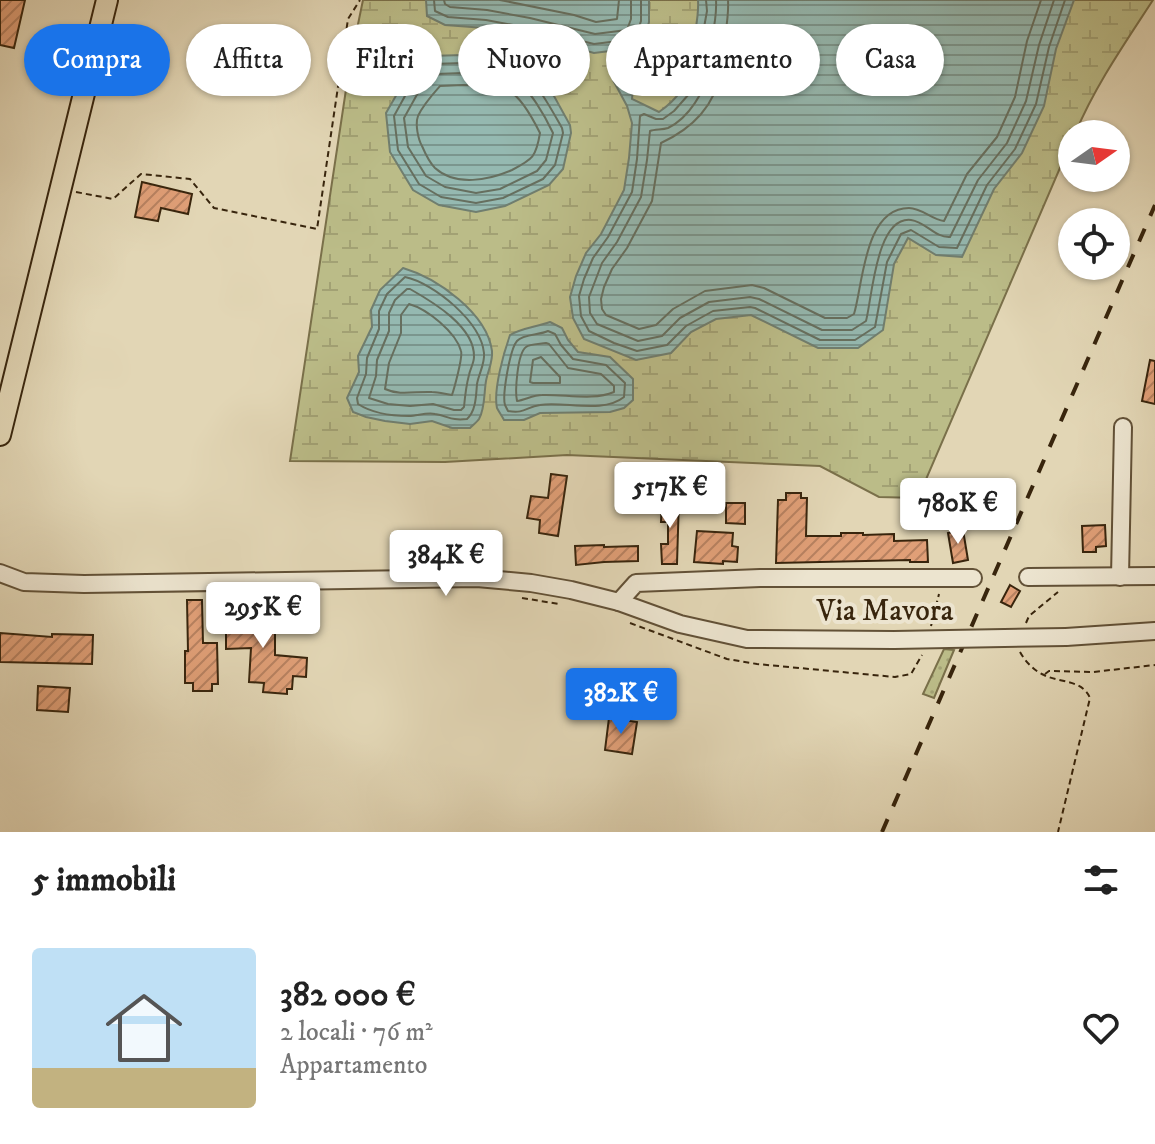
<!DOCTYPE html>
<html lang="it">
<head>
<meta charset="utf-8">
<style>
  body { margin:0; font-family:"IM FELL DW Pica",serif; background:#f2f2f2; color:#222; height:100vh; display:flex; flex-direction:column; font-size:30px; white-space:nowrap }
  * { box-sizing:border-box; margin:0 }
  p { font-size:26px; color:#767676 }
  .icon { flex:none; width:44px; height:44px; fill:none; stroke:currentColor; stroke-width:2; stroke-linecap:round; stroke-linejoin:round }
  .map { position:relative; height:832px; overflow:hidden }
  .side { display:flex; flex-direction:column; background:#fff; flex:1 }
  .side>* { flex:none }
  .hud { position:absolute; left:24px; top:24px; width:1108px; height:72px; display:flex; gap:16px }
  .needle { width:52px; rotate:76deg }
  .buttons { position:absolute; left:1058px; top:120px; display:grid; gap:16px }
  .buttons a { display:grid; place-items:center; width:72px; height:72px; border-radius:50%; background:#fff; box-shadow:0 2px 6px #0004; font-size:40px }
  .price { position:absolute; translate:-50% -68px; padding:0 18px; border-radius:8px; background:#fff; color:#222; font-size:26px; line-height:52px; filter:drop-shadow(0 2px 4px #0008) }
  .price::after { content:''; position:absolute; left:50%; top:48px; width:24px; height:18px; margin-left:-12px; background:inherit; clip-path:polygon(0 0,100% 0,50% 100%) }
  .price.on { background:#1a73e8; color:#fff }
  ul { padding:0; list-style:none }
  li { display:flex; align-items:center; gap:24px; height:200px; padding:0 32px }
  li+li { border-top:2px solid #e0e0e0 }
  li span { display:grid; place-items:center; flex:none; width:224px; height:160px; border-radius:8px; color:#555 }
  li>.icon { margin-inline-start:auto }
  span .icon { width:96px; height:96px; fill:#fffc; stroke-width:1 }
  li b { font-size:34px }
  h2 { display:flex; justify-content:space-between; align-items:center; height:96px; padding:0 32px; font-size:34px }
  .tag { padding:0 28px; border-radius:36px; background:#fff; box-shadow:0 2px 6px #0004; font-size:28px; line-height:72px }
  .tag.on { background:#1a73e8; color:#fff }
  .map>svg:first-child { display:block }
  .grass { fill:url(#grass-dots); stroke:#7a704a; stroke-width:2 }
  .wetland { fill:url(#wetland-marsh); stroke:#7a704a; stroke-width:2 }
  .water { fill:url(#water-rules); stroke:#707e6f; stroke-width:2 }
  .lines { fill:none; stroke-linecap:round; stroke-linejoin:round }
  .shore { stroke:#666f5f; stroke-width:2 }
  .building { fill:url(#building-hatch); stroke:#38250d; stroke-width:2 }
  .minor-casing { stroke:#625137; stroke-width:20 }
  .major-casing { stroke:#38250d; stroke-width:24 }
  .path { stroke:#38250d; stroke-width:2; stroke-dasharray:6 4; stroke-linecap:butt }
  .minor { stroke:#ece4cf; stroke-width:16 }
  .major { stroke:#e2d6b5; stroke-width:20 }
  .rail { stroke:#38250d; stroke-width:4; stroke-dasharray:14 14; stroke-linecap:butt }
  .minor-bridge-casing { stroke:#625137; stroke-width:20; stroke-linecap:butt }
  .minor-bridge { stroke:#ece4cf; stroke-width:16 }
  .labels { text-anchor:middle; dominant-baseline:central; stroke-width:8; stroke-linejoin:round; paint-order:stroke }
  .street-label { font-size:30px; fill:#38250d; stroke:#ece4cf }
</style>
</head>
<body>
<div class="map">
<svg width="1155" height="832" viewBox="0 0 1155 832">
  <defs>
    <pattern id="grass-dots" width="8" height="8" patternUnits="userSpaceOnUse" patternTransform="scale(2)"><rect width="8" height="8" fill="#bbbc88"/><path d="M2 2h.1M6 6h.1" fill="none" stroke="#a2a174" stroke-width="1.8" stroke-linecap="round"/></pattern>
    <pattern id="wetland-marsh" width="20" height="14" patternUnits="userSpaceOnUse" patternTransform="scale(2)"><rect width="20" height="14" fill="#bbbc88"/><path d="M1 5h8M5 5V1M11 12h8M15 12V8" fill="none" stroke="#a2a174"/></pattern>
    <pattern id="water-rules" width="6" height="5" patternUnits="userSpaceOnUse" patternTransform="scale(2)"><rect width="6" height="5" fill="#95b9b1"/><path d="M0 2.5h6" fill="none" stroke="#7b968e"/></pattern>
    <pattern id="building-hatch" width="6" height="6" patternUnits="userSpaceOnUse" patternTransform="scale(2)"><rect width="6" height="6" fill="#e09f77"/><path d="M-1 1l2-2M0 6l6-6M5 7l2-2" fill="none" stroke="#b78160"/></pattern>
  </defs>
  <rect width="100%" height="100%" fill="#e2d6b5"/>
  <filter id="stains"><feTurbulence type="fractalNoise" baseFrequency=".0025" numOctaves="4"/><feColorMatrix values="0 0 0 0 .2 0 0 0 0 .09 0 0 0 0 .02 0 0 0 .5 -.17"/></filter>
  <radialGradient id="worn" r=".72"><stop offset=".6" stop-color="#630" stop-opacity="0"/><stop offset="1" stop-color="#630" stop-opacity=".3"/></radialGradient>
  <!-- grass -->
  <polygon class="grass" points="944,649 954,650 934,698 923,694"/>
  <!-- wetland -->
  <path class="wetland" d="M363,0H1153C1125,43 1095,86 1075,134H1072V140L918,498L879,497L820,466L567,455L445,462L290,461L350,63Z"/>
  <!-- water -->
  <g class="water">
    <polygon points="426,0 649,0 649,22 642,47 594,53 527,35 485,28 445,25 427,16"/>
    <path d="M698,0H1074L1056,49L1044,106L1022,153L994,189L962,257L936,255L908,238L894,264L883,330L858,348H818L751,315L716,319L691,332L671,353L636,360L584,339L573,318L570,297L576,276L586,253L601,234L624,190L629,158L632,123L627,106L613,80L612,66H624L635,69L632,99L659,112C675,101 688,85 692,65C694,57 692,48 694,39C696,26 699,14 698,0Z"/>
    <polygon points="464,55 498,58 528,65 554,96 570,125 571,133 563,169 549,185 505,206 476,212 439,205 413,190 390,152 386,113 405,80 428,56"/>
    <path d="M403,268C437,278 487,313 492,351C493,362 488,370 486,381C484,392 485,409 479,419C477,422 473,425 470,428H452L432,421L410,424L385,421L366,417L353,412L347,398L359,372L358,356L372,327L371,310L380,290Z"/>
    <path d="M550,322L562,328L568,340L578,352L610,357L633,379V400L624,408L610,412L540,413L524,420H504C502,416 499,412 497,408C493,390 504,352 510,335C522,328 536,327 550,322Z"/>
  </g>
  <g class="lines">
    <!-- shore -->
    <g class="shore">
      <polyline points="434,0 435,11 448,17 486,20 529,28 594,44 635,39 641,21 641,0"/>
      <polyline points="444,0 445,4 450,7 487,10 530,18 595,34 627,30 631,19 631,0"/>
      <polyline points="500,0 574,15 596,22 617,19 619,0"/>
      <polyline points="706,0 707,11 701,44 700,65 695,82 689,94 674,111 663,119 656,119 644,114 640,116 637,159 632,192 608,237 593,258 584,279 579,296 581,316 589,331 614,343 637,351 667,345 686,326 713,311 750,307 755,308 820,340 855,340 875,327 887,262 901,234 911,230 939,247 957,248 987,185 1015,149 1036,104 1049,47 1065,0"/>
      <path d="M716,0C717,15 714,28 711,43C710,52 711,60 710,68C705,91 689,118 668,128C662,130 655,129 650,131L647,160L641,197L617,242L602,263L589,297L590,313L597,324L638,341L662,336L680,318L709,302L750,297L759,299L822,330H852L866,321C872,299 876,216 911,220C926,222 935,238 950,237L978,180L1007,143L1026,101L1039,45L1054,0"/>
      <path d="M728,0C729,15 726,29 724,44C722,52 723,61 722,69C715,106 693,128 661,143L652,201L627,248L612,269L604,287L601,299L602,309L606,315L639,329L656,325L673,309L705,291L752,285L764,288L825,318H847L854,314C863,285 864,208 909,208C922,208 932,220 944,221L967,174L997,137L1015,97L1027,41L1041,0"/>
      <path d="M464,63C482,65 504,64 521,72C535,78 554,114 562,128L563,133L555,165L543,179L503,198L476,203L441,197L419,184L398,150L394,116L411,85L431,64Z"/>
      <path d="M463,73C480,74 500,74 515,81C529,87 546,118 553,133L546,160L537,171L500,189L476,193L445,187L426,176L408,147L404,118L419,91L435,74Z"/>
      <path d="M463,85C477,86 496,85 509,91C521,97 534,121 540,133C536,157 533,159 512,170C489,180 456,187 435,168C430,163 425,153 422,146C418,139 415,124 418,116C423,105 432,95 440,86Z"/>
      <path d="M405,277C434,283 481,322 484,353C485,364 479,373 477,384C476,396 476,411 467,419C451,421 448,416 435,414C427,412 417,416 409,416C393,416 372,413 358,404L357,398L366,374L367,358L379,329V311L387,294Z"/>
      <path d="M407,289H410C433,302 475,327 474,357C474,363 470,369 469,375C466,386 465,396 464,407L461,410H454L433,404L410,406L388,404L369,398L376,376L377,360L389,331V313L395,300Z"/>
      <path d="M409,304C427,309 456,332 461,351C463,357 454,389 452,395C445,394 439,392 432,392C416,391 400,396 385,389L389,363L401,333V315Z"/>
      <path d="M548,331L555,334L561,345L573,359L606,365L625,383L624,397C603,414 564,401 540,405C526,407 525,414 508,411C507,409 506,407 505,405C502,395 510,349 517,341C523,334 540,335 548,331Z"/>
      <path d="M546,343L549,344L568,368L601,374L614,386V392C593,401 565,394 542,395C533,395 525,400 517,401C515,392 517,354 526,347C529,344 541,344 546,343Z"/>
      <polygon points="541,357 560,377 560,383 533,383 530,382 533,360"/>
    </g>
  </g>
  <!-- building -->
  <g class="building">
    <polygon points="0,0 25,0 14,48 0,45"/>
    <polygon points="142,182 192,194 188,214 161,208 158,221 135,217"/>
    <polygon points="1150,360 1155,361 1155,404 1142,401"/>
    <polygon points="551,474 567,476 558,536 539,533 540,520 527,518 531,496 548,498"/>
    <polygon points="786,493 801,493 801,498 807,498 806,536 841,536 841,533 863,533 863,535 894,534 894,541 927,540 928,562 910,562 910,560 776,563 778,500 786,500"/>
    <polygon points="662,497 679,498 677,564 662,564 661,544 668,544 668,522 661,522"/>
    <polygon points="726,503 745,503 745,524 726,523"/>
    <polygon points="1105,525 1106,546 1096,547 1096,552 1083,552 1082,526"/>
    <polygon points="963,530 968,560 953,563 948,533"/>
    <polygon points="697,531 733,533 732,546 738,547 737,562 723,561 723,564 694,562"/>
    <polygon points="604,545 604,547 638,546 638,561 604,562 576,565 575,546"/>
    <polygon points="1010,585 1020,591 1011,607 1001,602"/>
    <polygon points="187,600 202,600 203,643 217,643 218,684 212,684 212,691 193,691 193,683 185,683 185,651 188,651"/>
    <polygon points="226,611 275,612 275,655 307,658 306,677 293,676 292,689 287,689 287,694 263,692 264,683 249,682 251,648 226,649"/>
    <polygon points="0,633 52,637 52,634 93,635 92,664 0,662"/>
    <polygon points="38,686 70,688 68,712 37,710"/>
    <polygon points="609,718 637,722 632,754 605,750"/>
  </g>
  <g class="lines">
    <!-- minor casing -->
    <g class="minor-casing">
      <g id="minor">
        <polyline points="0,573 24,582 84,584 477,578 531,583 571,590 619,602 680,624 747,639 894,640"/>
        <polyline points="1028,577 1155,576"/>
        <polyline points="1120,577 1123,427"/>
        <polyline points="619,602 636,583 760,578 973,578"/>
        <polyline points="1066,637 1155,631"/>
      </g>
    </g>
    <!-- major casing -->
    <g class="major-casing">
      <polyline id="major" points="0,435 107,0"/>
    </g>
    <!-- path -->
    <g class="path">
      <polyline points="76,192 113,199 141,174 190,179 214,208 317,229 348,19 360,0"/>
      <polyline points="522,598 559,604"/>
      <polyline points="630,623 727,659 757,664 895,677 911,674 922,655"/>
      <polyline points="1026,623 1029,616 1058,592"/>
      <polyline points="931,626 939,594"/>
      <path d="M1020,652C1025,661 1034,671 1044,675C1059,683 1082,679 1090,698L1058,832"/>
      <polyline points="1045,674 1049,671 1093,672 1155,665"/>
    </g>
    <!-- minor -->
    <use href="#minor" class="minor"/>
    <!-- major -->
    <use href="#major" class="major"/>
    <!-- rail -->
    <polyline class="rail" points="882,832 1155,205"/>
    <!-- minor-bridge casing -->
    <g class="minor-bridge-casing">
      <polyline id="minor-bridge" points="894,640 1066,637"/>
    </g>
    <!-- minor-bridge -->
    <use href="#minor-bridge" class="minor-bridge"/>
  </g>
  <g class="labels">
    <!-- street labels -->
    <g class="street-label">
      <text x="885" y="611">Via Mavora</text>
    </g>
  </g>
  <rect width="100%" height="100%" filter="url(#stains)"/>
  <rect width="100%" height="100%" fill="url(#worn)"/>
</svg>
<div class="buttons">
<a><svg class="needle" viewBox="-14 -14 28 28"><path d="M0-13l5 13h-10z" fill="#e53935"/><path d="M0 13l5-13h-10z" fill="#767676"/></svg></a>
<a><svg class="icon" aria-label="locate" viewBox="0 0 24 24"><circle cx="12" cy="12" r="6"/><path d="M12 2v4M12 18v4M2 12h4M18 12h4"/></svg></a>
</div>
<b class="price" style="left:670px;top:530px">517K €</b>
<b class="price" style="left:958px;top:546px">780K €</b>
<b class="price" style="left:446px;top:598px">384K €</b>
<b class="price" style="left:263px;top:650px">295K €</b>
<b class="price on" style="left:621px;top:736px">382K €</b>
<div class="hud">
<a class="tag on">Compra</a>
<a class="tag">Affitta</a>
<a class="tag">Filtri</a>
<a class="tag">Nuovo</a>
<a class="tag">Appartamento</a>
<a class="tag">Casa</a>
</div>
</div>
<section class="side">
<h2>5 immobili<svg class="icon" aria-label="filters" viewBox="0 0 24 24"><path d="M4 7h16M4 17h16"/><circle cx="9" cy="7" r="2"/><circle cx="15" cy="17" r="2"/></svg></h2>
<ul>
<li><span style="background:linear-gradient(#bfe0f5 75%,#c2b280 0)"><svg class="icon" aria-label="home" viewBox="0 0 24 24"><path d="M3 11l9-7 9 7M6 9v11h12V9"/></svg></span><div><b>382 000 €</b><p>2 locali · 76 m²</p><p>Appartamento</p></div><svg class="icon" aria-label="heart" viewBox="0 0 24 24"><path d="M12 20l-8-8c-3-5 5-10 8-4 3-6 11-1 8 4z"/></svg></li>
</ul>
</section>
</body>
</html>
